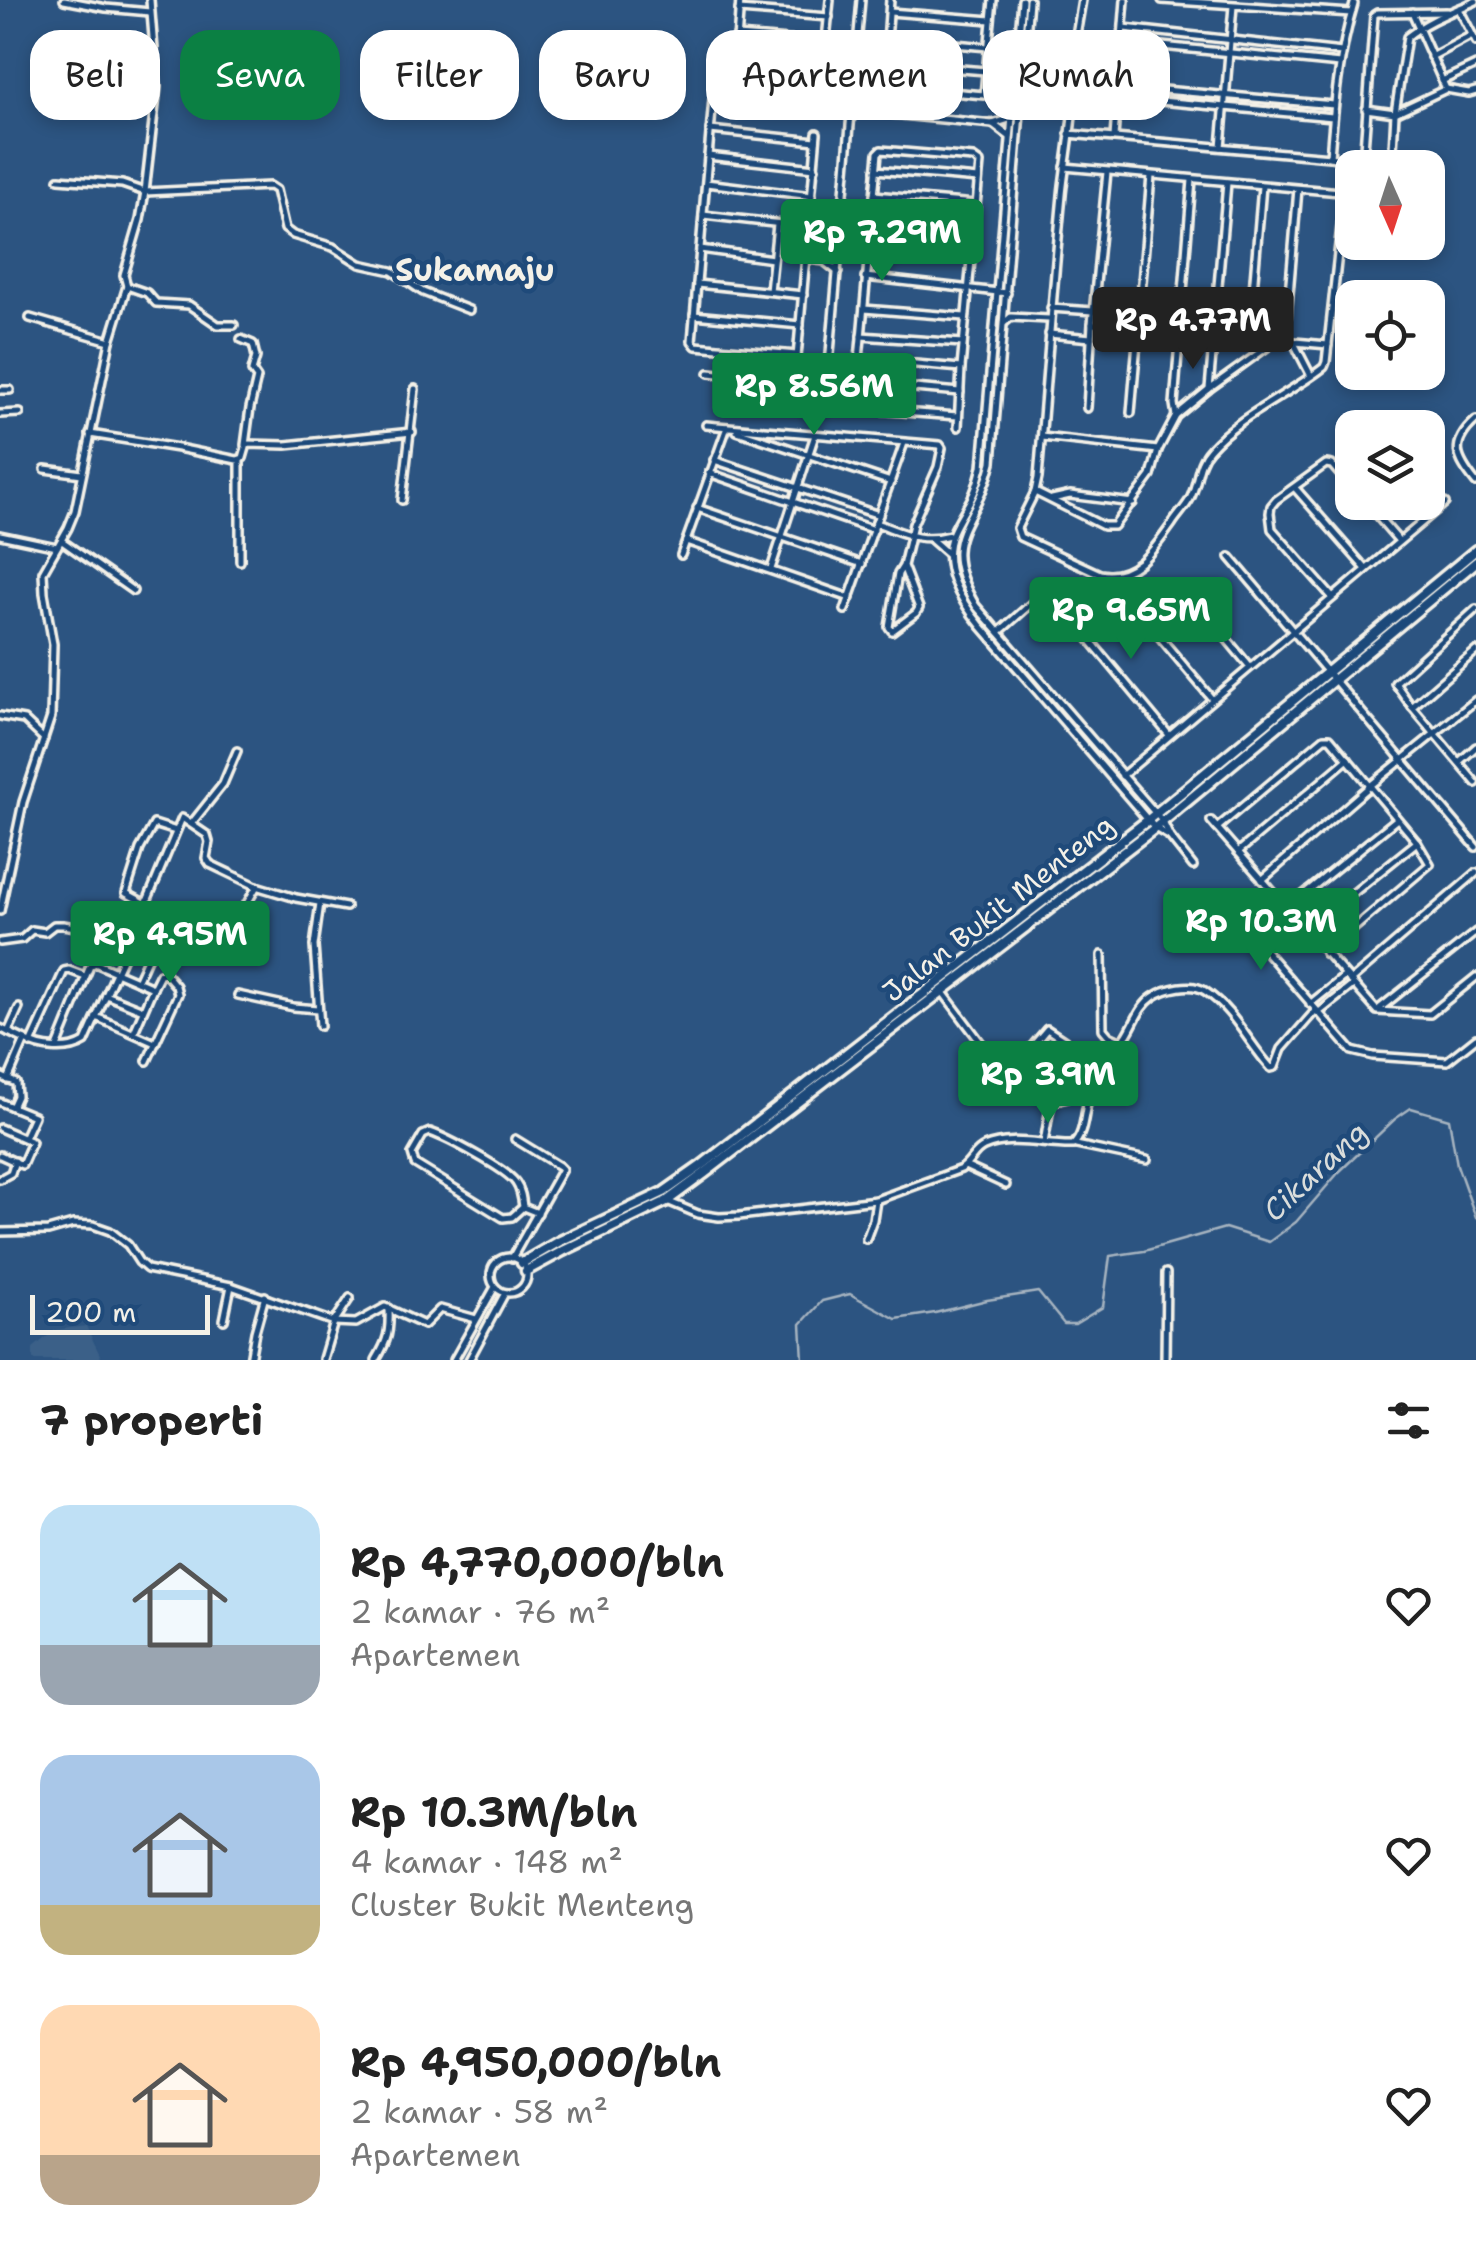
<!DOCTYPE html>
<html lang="id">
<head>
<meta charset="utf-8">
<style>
  body { margin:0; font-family:"Shantell Sans",sans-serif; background:#f2f2f2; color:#222; height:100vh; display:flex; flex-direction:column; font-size:38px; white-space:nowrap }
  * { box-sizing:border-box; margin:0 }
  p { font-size:32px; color:#767676 }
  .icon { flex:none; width:55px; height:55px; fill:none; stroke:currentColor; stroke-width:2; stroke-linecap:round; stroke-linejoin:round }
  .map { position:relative; height:1360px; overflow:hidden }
  .panel { display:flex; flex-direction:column; background:#fff; flex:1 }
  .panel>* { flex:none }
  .banner { position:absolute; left:30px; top:30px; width:1418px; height:90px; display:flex; gap:20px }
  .needle { width:65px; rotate:177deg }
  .fabs { position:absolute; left:1335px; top:150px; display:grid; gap:20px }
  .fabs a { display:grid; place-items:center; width:110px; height:110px; border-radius:20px; background:#fff; box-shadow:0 5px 15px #0003; font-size:50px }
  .scale { position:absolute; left:30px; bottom:25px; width:180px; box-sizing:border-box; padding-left:10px; border:5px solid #f4f1e8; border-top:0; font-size:28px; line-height:35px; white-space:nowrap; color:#f4f1e8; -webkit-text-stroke:8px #1f4a7a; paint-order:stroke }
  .price { position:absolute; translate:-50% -85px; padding:0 22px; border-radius:10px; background:#0b8043; color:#fff; font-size:32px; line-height:65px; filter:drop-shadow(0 2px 5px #0008) }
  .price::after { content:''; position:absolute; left:50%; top:60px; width:30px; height:22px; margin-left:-15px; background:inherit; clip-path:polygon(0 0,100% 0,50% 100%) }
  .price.active { background:#222; color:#fff }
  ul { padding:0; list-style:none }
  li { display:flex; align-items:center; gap:30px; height:250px; padding:0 40px }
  li span { display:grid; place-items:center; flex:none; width:280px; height:200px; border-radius:30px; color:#555 }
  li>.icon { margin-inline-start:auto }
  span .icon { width:120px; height:120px; fill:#fffc; stroke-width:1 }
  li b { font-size:42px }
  h2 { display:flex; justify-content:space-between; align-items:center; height:120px; padding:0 40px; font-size:42px }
  .tag { padding:0 35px; border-radius:30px; background:#fff; box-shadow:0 5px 15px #0003; font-size:35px; line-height:90px }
  .tag.active { background:#0b8043; color:#fff }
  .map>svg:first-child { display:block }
  .built { fill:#3b6088 }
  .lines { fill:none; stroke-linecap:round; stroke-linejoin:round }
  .stream { stroke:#a7b4c0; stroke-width:2.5 }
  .street-casing { stroke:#f4f1e8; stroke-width:12 }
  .secondary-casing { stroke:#f4f1e8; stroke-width:15 }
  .street { stroke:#1f4a7a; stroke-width:5 }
  .secondary { stroke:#1f4a7a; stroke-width:8 }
  .labels { text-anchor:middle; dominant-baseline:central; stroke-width:9; stroke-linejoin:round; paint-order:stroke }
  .street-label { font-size:28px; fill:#f4f1e8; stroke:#1f4a7a }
  .water-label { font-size:30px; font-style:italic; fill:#dadddb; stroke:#1f4a7a }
  .quarter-label { font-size:32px; font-weight:bold; fill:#f4f1e8; stroke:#1f4a7a }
</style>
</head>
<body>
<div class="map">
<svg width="1476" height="1360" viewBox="0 0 1476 1360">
  <rect width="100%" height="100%" fill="#2c5481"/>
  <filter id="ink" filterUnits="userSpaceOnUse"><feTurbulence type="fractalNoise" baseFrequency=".01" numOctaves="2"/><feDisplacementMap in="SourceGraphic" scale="20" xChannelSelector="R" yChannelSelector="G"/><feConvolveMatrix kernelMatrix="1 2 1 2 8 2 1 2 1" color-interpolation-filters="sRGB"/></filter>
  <g filter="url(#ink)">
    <!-- built -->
    <polygon class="built" points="86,1326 101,1357 97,1360 33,1360 33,1348 55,1330"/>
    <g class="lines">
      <!-- stream -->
      <polyline class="stream" points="803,1360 801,1324 822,1301 850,1294 896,1319 935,1313 987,1300 1038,1292 1064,1324 1075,1324 1103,1307 1110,1256 1144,1251 1225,1228 1269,1242 1296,1222 1339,1172 1395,1119 1411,1108 1449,1119 1457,1165 1476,1218"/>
      <!-- street casing -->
      <g class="street-casing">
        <g id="street">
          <polyline points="64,0 106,8 150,12"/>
          <polyline points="740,0 734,82 821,90 830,0"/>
          <path d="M1022,0L982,467C979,477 977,488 972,497C966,509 958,520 953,532C939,566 960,600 981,626L1148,820L1155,828L1169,836"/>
          <path d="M1029,0L992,462C976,528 934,535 976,606L1163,822L1170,837L1193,866"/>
          <polyline points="1162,0 1351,13"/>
          <polyline points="1459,9 1476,42"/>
          <polyline points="739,10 829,17"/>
          <polyline points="890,12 991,20"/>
          <polyline points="1412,12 1446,89"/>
          <polyline points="1124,28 1342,52"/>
          <polyline points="737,36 826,43"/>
          <polyline points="887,38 988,47"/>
          <polyline points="1122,42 1340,64"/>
          <polyline points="1074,51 1121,55"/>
          <polyline points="1431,57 1472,35"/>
          <polyline points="735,59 824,66"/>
          <polyline points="885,63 986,71"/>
          <polyline points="1021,68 1034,63 1071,65"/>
          <polyline points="1074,75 1119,78"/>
          <polyline points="1442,81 1476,65"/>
          <polyline points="884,86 984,95 993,0"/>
          <polyline points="1118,86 1334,105"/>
          <polyline points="883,97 890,0"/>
          <polyline points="1117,97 1333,117"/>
          <polyline points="1366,109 1395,113 1446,89 1469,93 1476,91"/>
          <polyline points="993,124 1010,137"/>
          <polyline points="710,130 816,141"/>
          <path d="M1069,134L1330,157L1339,159L1344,164L1340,192L1344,199L1326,362L1324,367C1287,396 1241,414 1210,449C1196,464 1199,482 1190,499C1185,508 1177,516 1172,524C1154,549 1134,581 1100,574L1020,537L1017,528L1035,492L1038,478C1046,384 1053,289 1062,195C1065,161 1079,96 1071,65L1082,0"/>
          <polyline points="1114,137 1125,0"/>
          <polyline points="1221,147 1233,6"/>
          <polyline points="708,156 815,168"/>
          <path d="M1330,157C1334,105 1339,54 1354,4"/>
          <polyline points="1065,167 1340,192"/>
          <polyline points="1383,168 1366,167 1363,163 1374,15 1377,13 1447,12"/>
          <path d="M1392,168L1395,113L1407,37C1428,20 1452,12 1476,1"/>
          <polyline points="876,170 978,179"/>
          <polyline points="59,179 122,184 145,192 270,186 276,190 285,229 293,235 333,247 360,264 392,271 423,292 469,310"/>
          <polyline points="706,183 812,196"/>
          <polyline points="874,195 975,204"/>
          <polyline points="703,215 809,227"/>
          <polyline points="872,220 973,228"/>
          <polyline points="869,247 971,255"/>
          <polyline points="700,249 773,259"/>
          <polyline points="807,259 824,261 838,272"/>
          <polyline points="865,277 1007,293"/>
          <polyline points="697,284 803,295"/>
          <polyline points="127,286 147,293 156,303 189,305 218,325 234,325"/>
          <polyline points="770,291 777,225"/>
          <polyline points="1051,308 1093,311"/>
          <polyline points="864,309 965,317"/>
          <polyline points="694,315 800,325"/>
          <polyline points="30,318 110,341"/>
          <polyline points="1004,323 1011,317 1049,319"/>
          <polyline points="1092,324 1328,345"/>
          <polyline points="1049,334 1091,338"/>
          <polyline points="861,336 963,343"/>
          <polyline points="1249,338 1262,186"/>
          <polyline points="241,339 253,344 256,357 252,371 257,378 250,408 245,445"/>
          <polyline points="1285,341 1298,189"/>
          <polyline points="1294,343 1311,376"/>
          <polyline points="797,355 696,346 692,341 713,99 717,97 993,124 1015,117"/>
          <polyline points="859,359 961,368"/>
          <polyline points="709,373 795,381"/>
          <polyline points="856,383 960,392"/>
          <polyline points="1209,389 1227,183"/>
          <polyline points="0,390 10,390"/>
          <polyline points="722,398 789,405 793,402 817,133"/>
          <polyline points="1087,408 1092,324 1107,172"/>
          <polyline points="825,410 861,0"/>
          <polyline points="1131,413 1151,176"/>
          <polyline points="0,414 20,413"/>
          <polyline points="1176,416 1174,404 1192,180"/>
          <path d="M1476,420C1449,444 1456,458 1476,483"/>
          <polyline points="706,425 940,445 942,448 938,467 913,524 903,566 898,574 889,627 892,631 916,613 919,608 903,566"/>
          <polyline points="958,427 961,368 980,163 973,158 881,150 878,153 855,403 860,409 958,416"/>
          <polyline points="737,431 891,482"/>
          <polyline points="90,434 178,448 237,460 243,458 247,444 286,445 412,432"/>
          <polyline points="1042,437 1158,450"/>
          <polyline points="240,460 240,561"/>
          <polyline points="714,460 879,515"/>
          <polyline points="45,469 82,474"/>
          <polyline points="709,473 874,530"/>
          <polyline points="1295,488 1366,569"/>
          <polyline points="1035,492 1103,526 1114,526 1151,476 1158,450 1176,416 1209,389 1277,340"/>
          <polyline points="1052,499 1070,495 1133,503"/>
          <polyline points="402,500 415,389"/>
          <polyline points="1365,502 1399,541"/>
          <polyline points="697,508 862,564"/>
          <path d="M876,523C904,533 920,543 950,535"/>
          <polyline points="0,535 57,547"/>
          <polyline points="932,540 948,554"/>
          <polyline points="62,541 133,591"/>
          <polyline points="686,541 850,598"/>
          <polyline points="681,555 727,427"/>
          <polyline points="1230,557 1476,847"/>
          <polyline points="771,569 815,435"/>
          <polyline points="1192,597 1250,667"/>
          <polyline points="1332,597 1272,529 1270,513 1271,506 1276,500 1326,464 1332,465 1352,488"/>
          <polyline points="1476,609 1395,683 1412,707 1476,783"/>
          <polyline points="845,610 904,443"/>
          <polyline points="1065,610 1169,735"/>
          <polyline points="1153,629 1212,699"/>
          <polyline points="999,632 1032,603"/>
          <polyline points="1412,707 1476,651"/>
          <polyline points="0,716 24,720 44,739"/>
          <polyline points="1459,762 1476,747"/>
          <polyline points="1122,776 1445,503"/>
          <polyline points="1211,821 1377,1011 1430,1014 1476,977"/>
          <polyline points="192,823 223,784 237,751"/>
          <polyline points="1217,828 1324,738 1330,738 1417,842 1430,864 1325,953"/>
          <polyline points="1238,852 1348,759"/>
          <polyline points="1262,880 1370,786 1476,700"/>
          <polyline points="146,904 126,893 140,849 154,824 176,831"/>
          <polyline points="1287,908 1397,819"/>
          <polyline points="0,911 23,802 51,717 53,644 44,593 43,572 68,528 75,511 110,341 127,286 124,275 140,220 145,192 157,87 150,0"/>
          <polyline points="1238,919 1352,1051 1373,1056 1447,1061 1476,1038"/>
          <polyline points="1306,931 1417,842"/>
          <polyline points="0,942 22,939 32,930 45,932 54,925 63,925 140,937 199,955 211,923 237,921 257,886"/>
          <polyline points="1102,955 1103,1029 1109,1036 1122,1042"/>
          <polyline points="137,981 152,948"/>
          <polyline points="1350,981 1476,873"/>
          <polyline points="942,991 994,1060"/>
          <polyline points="106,995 143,1010"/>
          <polyline points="238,995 293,1007 318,1009"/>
          <polyline points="1310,1004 1345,976"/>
          <polyline points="1379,1009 1476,932"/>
          <polyline points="1318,1013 1353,985"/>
          <polyline points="96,1017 155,1043"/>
          <polyline points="320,1026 314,946 320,903"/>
          <polyline points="0,1028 25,1040"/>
          <polyline points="8,1032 19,1008"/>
          <polyline points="31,1044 64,971 69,970 85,976"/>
          <polyline points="57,1047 90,966 95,963 153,988 134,1032"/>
          <polyline points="147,1061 178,994 176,986 165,973 160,974 153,988"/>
          <polyline points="0,1076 16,1083 17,1096 12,1107"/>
          <path d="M8,1080L25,1040C41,1050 69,1052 85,1042L132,937L182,818L207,835L209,842L206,858L210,864L256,886L296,898L346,907"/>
          <polyline points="0,1102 34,1116 24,1138"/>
          <polyline points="1051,1102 1023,1074 1018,1063 1047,1029 1065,1041"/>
          <polyline points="0,1128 32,1142 22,1165 0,1155"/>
          <polyline points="1044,1143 1051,1102 1068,1098 1072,1091"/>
          <polyline points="1076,1145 1147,1160"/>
          <polyline points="967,1167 1006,1185"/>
          <polyline points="0,1179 11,1173 15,1161"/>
          <path d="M667,1201L698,1214L719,1217L739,1216L876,1200L961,1169C970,1164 974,1151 984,1147C1011,1135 1045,1146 1073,1145C1086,1133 1083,1111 1090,1094C1099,1072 1114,1055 1127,1035C1135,1022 1140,1006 1153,997C1166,988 1192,982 1205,991C1233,1009 1249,1044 1271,1068L1275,1067L1282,1049L1316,1010"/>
          <path d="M523,1207C522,1198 521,1190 516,1183C507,1169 447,1138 430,1132L423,1135L412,1154L415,1164L503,1218L512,1217L523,1207L538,1213"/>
          <polyline points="0,1232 48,1231 73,1224 93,1225 110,1231 128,1245 139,1262 147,1269 231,1286 334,1322 356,1323 385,1307 424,1325 440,1309 476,1319"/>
          <polyline points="866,1239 873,1220 876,1200"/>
          <circle cx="509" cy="1275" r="18"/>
          <polyline points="512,1258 562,1169 559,1166 515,1139"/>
          <polyline points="224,1320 231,1286"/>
          <polyline points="323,1359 334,1322 350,1298"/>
          <polyline points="250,1360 255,1332 265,1296"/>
          <path d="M376,1360C388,1340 390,1332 389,1308"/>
          <polyline points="454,1360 495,1287"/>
          <polyline points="469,1360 505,1293"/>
          <polyline points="1165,1360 1166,1273"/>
        </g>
      </g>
      <!-- secondary casing -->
      <g class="secondary-casing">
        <g id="secondary">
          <polyline points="522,1263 560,1241 664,1192 701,1166 1148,820 1476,550"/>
          <polyline points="526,1271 563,1251 667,1201 705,1173 1155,828 1476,562"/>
        </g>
      </g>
      <!-- street -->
      <use href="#street" class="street"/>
      <!-- secondary -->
      <use href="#secondary" class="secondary"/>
    </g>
  </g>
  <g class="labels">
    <!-- street labels -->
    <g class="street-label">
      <text transform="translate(998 908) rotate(-38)">Jalan Bukit Menteng</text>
    </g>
    <!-- water labels -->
    <g class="water-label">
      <text transform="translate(1315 1171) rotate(-43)">Cikarang</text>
    </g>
    <!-- quarter labels -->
    <g class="quarter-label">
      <text x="475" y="269">Sukamaju</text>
    </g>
  </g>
</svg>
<div class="fabs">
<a><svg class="needle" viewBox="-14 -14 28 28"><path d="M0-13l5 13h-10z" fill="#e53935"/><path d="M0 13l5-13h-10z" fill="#767676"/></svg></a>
<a><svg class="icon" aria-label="locate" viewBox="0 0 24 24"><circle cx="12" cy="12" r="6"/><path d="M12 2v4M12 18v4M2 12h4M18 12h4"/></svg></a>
<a><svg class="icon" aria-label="layers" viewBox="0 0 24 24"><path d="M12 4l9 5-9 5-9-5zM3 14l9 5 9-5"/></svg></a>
</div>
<div class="scale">200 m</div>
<b class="price" style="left:882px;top:284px">Rp 7.29M</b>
<b class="price active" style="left:1193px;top:372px">Rp 4.77M</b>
<b class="price" style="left:814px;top:438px">Rp 8.56M</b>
<b class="price" style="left:1131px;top:662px">Rp 9.65M</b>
<b class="price" style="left:1261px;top:973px">Rp 10.3M</b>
<b class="price" style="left:170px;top:986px">Rp 4.95M</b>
<b class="price" style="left:1048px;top:1126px">Rp 3.9M</b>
<div class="banner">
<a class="tag">Beli</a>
<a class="tag active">Sewa</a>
<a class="tag">Filter</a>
<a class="tag">Baru</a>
<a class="tag">Apartemen</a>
<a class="tag">Rumah</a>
</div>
</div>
<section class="panel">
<h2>7 properti<svg class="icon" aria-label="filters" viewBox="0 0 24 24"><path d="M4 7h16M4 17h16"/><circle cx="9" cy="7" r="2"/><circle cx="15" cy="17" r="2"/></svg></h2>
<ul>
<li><span style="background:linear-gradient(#bfe0f5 70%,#9aa5b1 0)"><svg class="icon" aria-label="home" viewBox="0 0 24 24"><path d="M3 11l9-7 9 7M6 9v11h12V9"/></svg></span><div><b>Rp 4,770,000/bln</b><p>2 kamar · 76 m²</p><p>Apartemen</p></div><svg class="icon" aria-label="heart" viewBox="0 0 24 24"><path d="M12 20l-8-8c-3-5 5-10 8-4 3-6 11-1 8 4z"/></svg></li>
<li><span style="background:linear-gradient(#a9c7e8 75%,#c2b280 0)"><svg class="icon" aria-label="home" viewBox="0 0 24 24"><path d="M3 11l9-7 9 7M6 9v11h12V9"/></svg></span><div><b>Rp 10.3M/bln</b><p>4 kamar · 148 m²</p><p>Cluster Bukit Menteng</p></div><svg class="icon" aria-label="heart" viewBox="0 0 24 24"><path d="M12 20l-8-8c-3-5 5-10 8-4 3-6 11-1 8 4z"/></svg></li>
<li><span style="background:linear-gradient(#ffd9b3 75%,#b9a48a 0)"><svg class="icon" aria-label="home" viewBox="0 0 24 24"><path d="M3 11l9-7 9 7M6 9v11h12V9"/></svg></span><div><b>Rp 4,950,000/bln</b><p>2 kamar · 58 m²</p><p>Apartemen</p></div><svg class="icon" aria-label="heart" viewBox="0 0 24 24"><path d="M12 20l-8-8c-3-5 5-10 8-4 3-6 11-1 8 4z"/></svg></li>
</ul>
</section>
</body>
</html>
